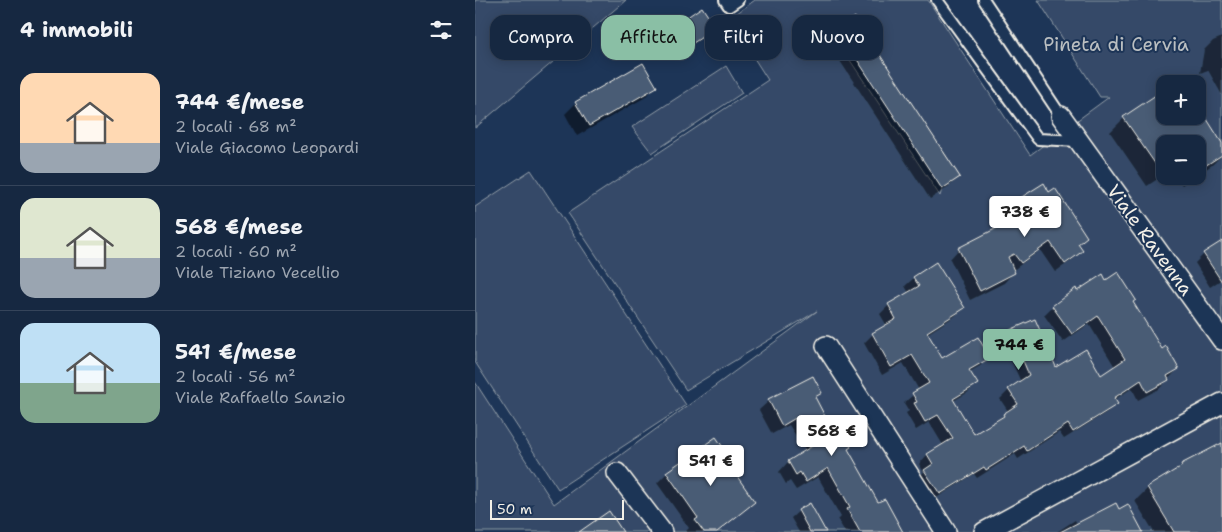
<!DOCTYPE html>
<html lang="it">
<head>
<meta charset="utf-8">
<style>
  body { margin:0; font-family:"Shantell Sans",sans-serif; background:#1f3048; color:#f1f3f6; height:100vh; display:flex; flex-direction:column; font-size:19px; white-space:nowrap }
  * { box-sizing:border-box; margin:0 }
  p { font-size:16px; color:#9ea6b1 }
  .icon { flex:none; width:28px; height:28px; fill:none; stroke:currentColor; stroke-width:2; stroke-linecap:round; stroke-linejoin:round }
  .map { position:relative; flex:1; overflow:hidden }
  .details { display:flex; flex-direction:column; background:#162841; width:475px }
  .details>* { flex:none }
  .top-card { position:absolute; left:15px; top:15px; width:475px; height:45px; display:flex; gap:10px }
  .buttons { position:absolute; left:681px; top:75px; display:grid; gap:10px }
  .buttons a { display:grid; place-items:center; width:50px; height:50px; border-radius:10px; background:#162841; box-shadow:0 2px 12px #0003,0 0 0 1px #35445a; font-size:25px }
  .scale { position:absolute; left:15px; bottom:12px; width:134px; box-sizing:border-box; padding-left:5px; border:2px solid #f4f1e8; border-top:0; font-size:14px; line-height:18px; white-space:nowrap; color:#f4f1e8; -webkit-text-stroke:4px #1d3557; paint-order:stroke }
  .price { position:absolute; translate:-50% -42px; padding:0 11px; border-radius:5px; background:#fff; color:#222; font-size:16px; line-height:32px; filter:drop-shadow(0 1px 2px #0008) }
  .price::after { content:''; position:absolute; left:50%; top:30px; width:15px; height:11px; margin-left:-8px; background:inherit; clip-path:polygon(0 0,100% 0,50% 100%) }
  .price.selected { background:#8abfa5; color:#111 }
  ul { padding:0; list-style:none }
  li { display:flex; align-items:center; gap:15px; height:125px; padding:0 20px }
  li+li { border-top:1px solid #35445a }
  li span { display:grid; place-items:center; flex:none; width:140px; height:100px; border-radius:15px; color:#555 }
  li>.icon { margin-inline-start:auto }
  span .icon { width:60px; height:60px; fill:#fffc; stroke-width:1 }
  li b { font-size:21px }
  h2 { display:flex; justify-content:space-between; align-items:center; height:60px; padding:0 20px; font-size:21px }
  .tag { padding:0 18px; border-radius:15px; background:#162841; box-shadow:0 2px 12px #0003,0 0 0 1px #35445a; font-size:18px; line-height:45px }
  .tag.selected { background:#8abfa5; color:#111 }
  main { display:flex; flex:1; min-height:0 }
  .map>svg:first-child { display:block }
  .green { fill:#354a67; stroke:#949ea8; fill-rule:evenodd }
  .shadow { fill:#0007 }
  .building { fill:#485b74; stroke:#f4f1e8 }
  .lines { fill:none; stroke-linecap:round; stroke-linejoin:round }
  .service-casing { stroke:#f4f1e8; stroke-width:14 }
  .minor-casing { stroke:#f4f1e8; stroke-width:22 }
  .service { stroke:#1d3557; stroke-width:10 }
  .minor { stroke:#1d3557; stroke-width:19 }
  .labels { text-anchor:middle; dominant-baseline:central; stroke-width:4; stroke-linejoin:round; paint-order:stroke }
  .park-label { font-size:19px; fill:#bbbfc1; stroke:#1d3557 }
  .street-label { font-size:19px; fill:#f4f1e8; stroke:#1d3557 }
</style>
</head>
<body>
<main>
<section class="details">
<h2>4 immobili<svg class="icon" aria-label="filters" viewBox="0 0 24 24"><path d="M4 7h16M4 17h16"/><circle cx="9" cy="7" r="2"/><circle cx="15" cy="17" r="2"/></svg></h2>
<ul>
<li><span style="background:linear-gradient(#ffd9b3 70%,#9aa5b1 0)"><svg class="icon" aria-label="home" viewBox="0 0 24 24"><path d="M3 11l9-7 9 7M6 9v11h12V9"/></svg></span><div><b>744 €/mese</b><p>2 locali · 68 m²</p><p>Viale Giacomo Leopardi</p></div></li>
<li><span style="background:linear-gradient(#dfe7d0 60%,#9aa5b1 0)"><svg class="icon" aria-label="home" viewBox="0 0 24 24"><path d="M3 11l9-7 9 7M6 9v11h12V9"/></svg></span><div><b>568 €/mese</b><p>2 locali · 60 m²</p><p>Viale Tiziano Vecellio</p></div></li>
<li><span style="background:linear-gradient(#bfe0f5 60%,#7fa58c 0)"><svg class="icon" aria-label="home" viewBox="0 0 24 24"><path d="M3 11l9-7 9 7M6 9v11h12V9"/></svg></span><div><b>541 €/mese</b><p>2 locali · 56 m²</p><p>Viale Raffaello Sanzio</p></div></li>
</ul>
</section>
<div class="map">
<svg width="747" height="532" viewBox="0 0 747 532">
  <rect width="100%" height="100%" fill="#1d3557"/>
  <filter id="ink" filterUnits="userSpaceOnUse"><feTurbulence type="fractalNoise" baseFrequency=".02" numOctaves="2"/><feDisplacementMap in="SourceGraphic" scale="10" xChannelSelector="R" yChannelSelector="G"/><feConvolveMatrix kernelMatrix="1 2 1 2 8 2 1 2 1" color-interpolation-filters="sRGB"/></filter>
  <g filter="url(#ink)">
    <!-- green -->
    <g class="green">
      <polygon points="0,0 151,0 0,128"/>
      <path d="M280,0H453L555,155L634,97H625L563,0H747V532H0V382L79,504L342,311L211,390L93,213L293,80L254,19ZM380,18L485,177L467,189L465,196L359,36L362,29ZM690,84H722V116H690ZM690,144H722V176H690Z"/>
      <polygon points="251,66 267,93 177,153 157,127"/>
      <polygon points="56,170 211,405 83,489 0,362 0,207"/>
    </g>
    <!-- shadow -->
    <g class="shadow">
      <polygon points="239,28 232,35 201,55 189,36 197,29"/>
      <polygon points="363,30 484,177 472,188 455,199 352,41"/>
      <polygon points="747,37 747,95 733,70 725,73 729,50 738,41"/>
      <polygon points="180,87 169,98 102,136 90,114 101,103"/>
      <polygon points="690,91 690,116 722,116 722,107 747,145 747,155 737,165 722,175 722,144 690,144 690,174 672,186 635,132 649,118"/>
      <polygon points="701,176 720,176 707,185"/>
      <polygon points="574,194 611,237 602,245 606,251 597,260 580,272 565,250 537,271 538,273 529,283 495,300 475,259 484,249 540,220 534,210 543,201"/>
      <polygon points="747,243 747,279 735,287 720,263 729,254"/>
      <polygon points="439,278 488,308 480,316 452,334 466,359 513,358 505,366 494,372 501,384 492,393 478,401 498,436 520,423 533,411 525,399 534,390 546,382 527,340 535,331 559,320 581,369 626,377 640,367 614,324 588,342 569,315 577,307 600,290 602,292 631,281 657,303 687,350 703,369 684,389 663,400 657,388 639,400 641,403 632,412 589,439 584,432 543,459 540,454 502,478 499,474 455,502 441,479 449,472 444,464 452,455 468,445 454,422 441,430 431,413 434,411 429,403 444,390 428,363 407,375 389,343 398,334 412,326 405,314 414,305 434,293 430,286"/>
      <polygon points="338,378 345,393 339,399 354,427 372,449 421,532 370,532 363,520 366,517 343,477 321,490 315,481 311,484 304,472 313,462 331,451 314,425 297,434 284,410 294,401"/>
      <polygon points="747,444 747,532 679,532 660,501 673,488 700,471 707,465"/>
      <polygon points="192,473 257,473 278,502 242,532 212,532 211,531 214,528 182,483"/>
      <polygon points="324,511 350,532 324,532 316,518"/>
      <polygon points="643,511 667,532 582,532 600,520 602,524"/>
    </g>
    <!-- building -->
    <g class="building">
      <polygon points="227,7 241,28 209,49 196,28"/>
      <polygon points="380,17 485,177 467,189 362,29"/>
      <polygon points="168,63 182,87 114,126 100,102"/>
      <polygon points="690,89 690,116 730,116 747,143 747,155 722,171 722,144 690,144 690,178 648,117"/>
      <polygon points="569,183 574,192 580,188 612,237 603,244 608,251 590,264 575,242 546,263 539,254 533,257 540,273 505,291 483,248 551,213 542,200"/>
      <polygon points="747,241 747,282 728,253"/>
      <polygon points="461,262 490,308 452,332 467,358 503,337 515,358 494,370 503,384 478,399 499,434 529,416 528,414 543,404 533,389 554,375 535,330 560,319 581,367 611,349 626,375 650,359 623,316 597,334 577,306 601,288 602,291 628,274 631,280 643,272 661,300 658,302 687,349 691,346 704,369 692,376 694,380 672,392 666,380 639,398 643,404 598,432 593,424 552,451 549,446 511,470 509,467 465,494 449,470 458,464 452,454 478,438 463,415 450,422 439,403 442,402 437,393 454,383 437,355 416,367 397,333 421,319 413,304 444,286 438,277"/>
      <polygon points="338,376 347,393 340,397 355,426 361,422 376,447 373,449 403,502 410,499 428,532 385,532 372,509 375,507 353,468 331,482 325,472 321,475 313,461 342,443 324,416 307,426 293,399"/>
      <polygon points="241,437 263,469 259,472 280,502 242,532 229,532 220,520 223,518 191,472"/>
      <polygon points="747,443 747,532 699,532 672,487 707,466 706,464"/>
      <polygon points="335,503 351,532 335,532 323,510"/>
      <polygon points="641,503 644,509 653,504 668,532 585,532"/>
      <polygon points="134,511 148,532 104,532"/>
    </g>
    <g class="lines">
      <!-- service casing -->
      <g class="service-casing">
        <g id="service">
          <polyline points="250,0 254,6 263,0"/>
          <polyline points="462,0 563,139 604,141"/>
          <polyline points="509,0 586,116"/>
        </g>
      </g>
      <!-- minor casing -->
      <g class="minor-casing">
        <g id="minor">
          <polyline points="586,116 747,340"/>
          <polyline points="351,346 471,532"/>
          <polyline points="142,473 187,532"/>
          <polyline points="509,532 747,403"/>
        </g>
      </g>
      <!-- service -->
      <use href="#service" class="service"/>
      <!-- minor -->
      <use href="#minor" class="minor"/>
    </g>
  </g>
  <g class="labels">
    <!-- park labels -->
    <g class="park-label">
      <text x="641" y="44">Pineta di Cervia</text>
    </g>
    <!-- street labels -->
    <g class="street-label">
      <text transform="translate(675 240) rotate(54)">Viale Ravenna</text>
    </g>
  </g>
</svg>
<div class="buttons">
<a>+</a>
<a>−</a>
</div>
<div class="scale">50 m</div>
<b class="price" style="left:550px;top:238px">738 €</b>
<b class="price selected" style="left:544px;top:371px">744 €</b>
<b class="price" style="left:357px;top:457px">568 €</b>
<b class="price" style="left:236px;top:487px">541 €</b>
<div class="top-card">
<a class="tag">Compra</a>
<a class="tag selected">Affitta</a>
<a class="tag">Filtri</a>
<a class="tag">Nuovo</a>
</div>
</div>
</main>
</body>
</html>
